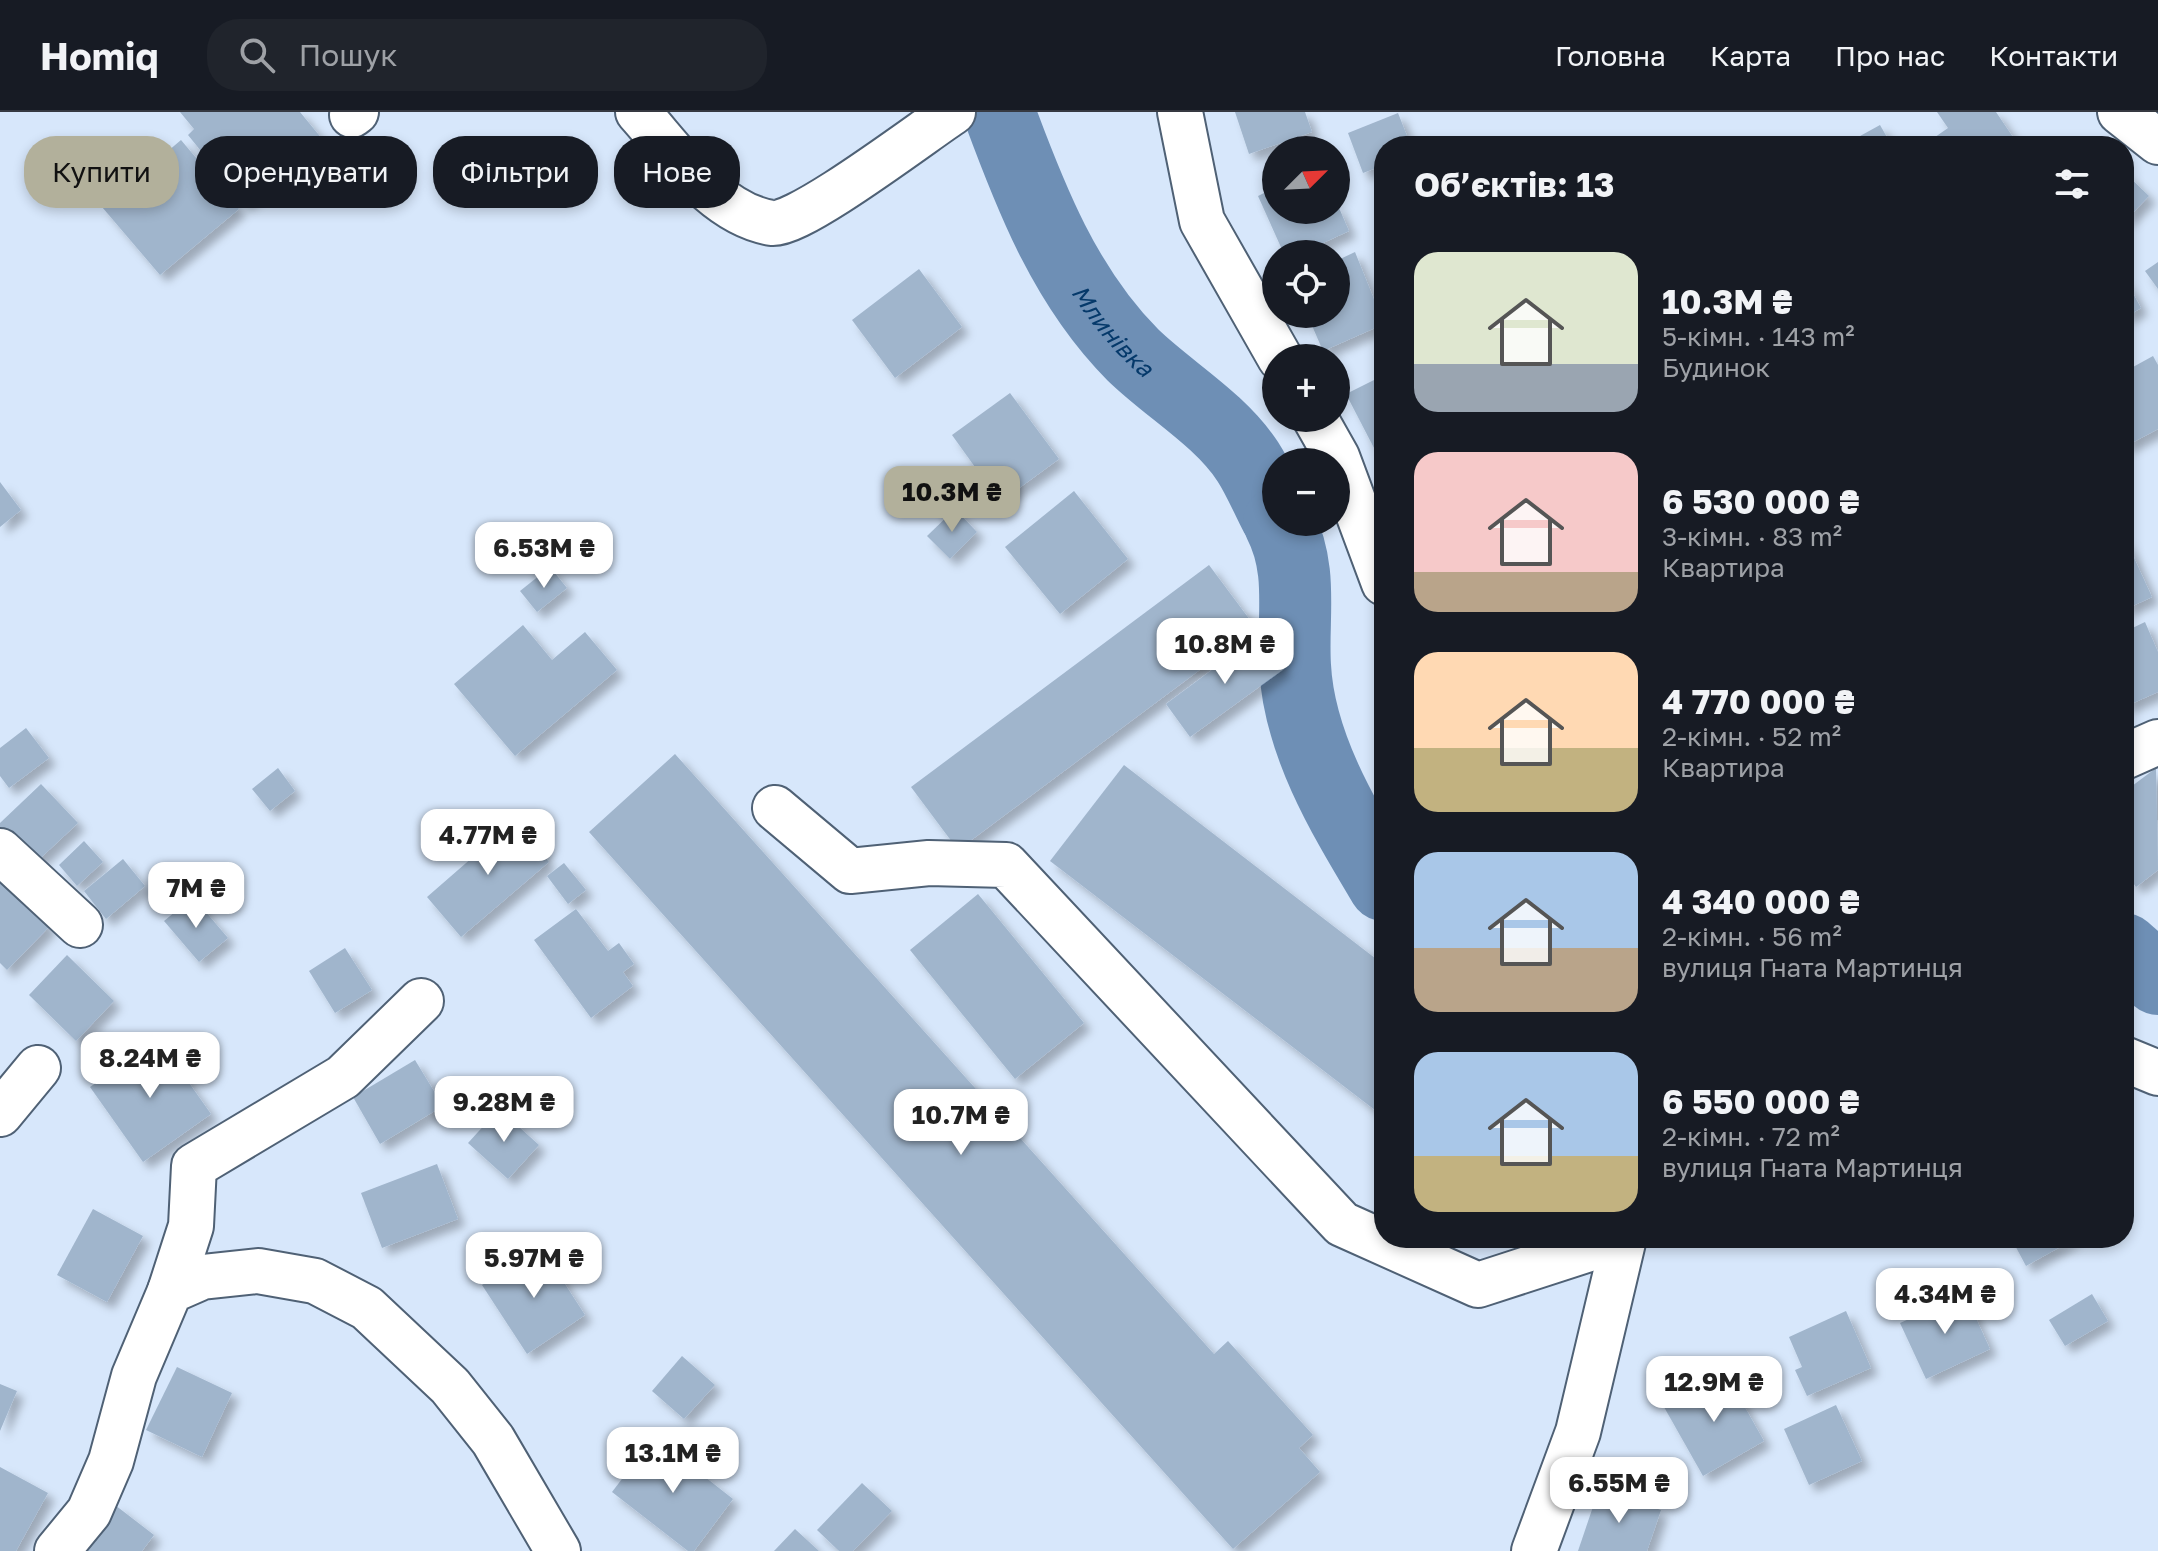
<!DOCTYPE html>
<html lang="uk">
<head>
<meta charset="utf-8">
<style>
  body { margin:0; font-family:"Golos Text",sans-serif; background:#20242c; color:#f1f3f6; height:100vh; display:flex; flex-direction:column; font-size:30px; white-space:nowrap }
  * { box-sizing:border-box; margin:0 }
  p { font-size:26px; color:#9ea1a6 }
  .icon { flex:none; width:44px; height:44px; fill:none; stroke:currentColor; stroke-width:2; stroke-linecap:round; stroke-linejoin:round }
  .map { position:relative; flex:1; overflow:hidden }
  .sheet { position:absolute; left:1374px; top:24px; width:760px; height:1112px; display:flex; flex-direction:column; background:#171b24; border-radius:32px; box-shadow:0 4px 12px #0003 }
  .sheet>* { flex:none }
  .banner { position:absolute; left:24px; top:24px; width:760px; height:72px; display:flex; gap:16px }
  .needle { width:52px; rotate:66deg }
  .tools { position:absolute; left:1262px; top:24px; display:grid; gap:16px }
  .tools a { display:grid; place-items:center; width:88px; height:88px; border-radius:50%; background:#171b24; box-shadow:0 4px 12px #0003; font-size:40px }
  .price { position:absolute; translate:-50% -68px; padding:0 18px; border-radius:16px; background:#fff; color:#222; font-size:26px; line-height:52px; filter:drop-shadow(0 2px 4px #0008) }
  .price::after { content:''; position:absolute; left:50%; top:48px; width:24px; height:18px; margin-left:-12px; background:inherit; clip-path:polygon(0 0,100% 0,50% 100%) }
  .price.current { background:#b2b09b; color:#111 }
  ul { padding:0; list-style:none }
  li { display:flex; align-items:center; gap:24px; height:200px; padding:0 40px }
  li span { display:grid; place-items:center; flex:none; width:224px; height:160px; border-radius:24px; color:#555 }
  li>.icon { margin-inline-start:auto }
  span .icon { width:96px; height:96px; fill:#fffc; stroke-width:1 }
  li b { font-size:34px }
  h2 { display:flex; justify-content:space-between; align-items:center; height:96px; padding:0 40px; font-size:34px }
  .chip { padding:0 28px; border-radius:32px; background:#171b24; box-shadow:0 4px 12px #0003; font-size:28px; line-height:72px }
  .chip.current { background:#b2b09b; color:#111 }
  header { display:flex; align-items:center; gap:48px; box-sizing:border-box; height:112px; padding:0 40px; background:#171b24; border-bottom:2px solid #363941 }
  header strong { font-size:38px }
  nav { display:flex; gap:44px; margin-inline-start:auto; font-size:28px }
  .search { width:560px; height:72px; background:#20242c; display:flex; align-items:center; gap:20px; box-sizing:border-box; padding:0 28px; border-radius:32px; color:#9ea1a6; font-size:30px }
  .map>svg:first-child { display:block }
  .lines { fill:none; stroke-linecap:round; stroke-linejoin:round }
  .river { stroke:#6e8fb5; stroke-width:72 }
  .building { fill:#a0b5cc; filter:url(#shadow) }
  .minor-casing { stroke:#4f6175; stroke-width:48 }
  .minor { stroke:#fff; stroke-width:44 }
  .labels { text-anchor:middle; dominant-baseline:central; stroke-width:6; stroke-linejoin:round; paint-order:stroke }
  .water-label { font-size:24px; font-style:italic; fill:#05396a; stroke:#ebf4fd }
</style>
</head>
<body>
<header>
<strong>Homiq</strong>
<div class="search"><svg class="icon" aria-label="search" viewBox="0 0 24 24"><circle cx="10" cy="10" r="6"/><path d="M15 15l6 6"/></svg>Пошук</div>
<nav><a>Головна</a><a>Карта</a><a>Про нас</a><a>Контакти</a></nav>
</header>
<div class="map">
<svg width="2158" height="1439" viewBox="0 0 2158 1439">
  <defs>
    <filter id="shadow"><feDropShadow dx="7" dy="7" stdDeviation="4" flood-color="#0004"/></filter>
  </defs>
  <rect width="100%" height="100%" fill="#d7e7fb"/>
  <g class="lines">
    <!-- river -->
    <g class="river">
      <path id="s1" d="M999,0C1031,87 1066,176 1133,243C1169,278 1220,307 1248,350C1259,367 1267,387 1276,404"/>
      <path d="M1279,410C1304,458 1292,504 1295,554C1299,633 1344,706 1384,773"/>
      <polyline points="2124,837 2158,867"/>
    </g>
  </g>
  <!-- building -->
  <g class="building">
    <polygon points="180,0 300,0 323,28 244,92 188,23 194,17"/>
    <polygon points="1235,0 1305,0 1312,20 1249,42"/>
    <polygon points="1937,0 1996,0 2019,34 1931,34 1928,30 1948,16"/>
    <polygon points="1398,1 1411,34 1384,34 1384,53 1363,61 1348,21"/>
    <polygon points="1880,13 1892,34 1842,34"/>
    <polygon points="181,28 239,97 160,163 102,95"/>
    <polygon points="2124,60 2149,84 2124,110"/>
    <polygon points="1276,75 1276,98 1336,98 1336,89 1349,119 1299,142 1284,142 1258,84"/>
    <polygon points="1355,140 1384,212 1323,239 1307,202 1336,202 1336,149"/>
    <polygon points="2158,150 2158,177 2145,159"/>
    <polygon points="919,157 962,215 895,266 852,208"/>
    <polygon points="2124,165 2141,196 2124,206"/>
    <polygon points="2153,244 2158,253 2158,317 2124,335 2124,260"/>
    <polygon points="1384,263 1384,331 1374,336 1346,282"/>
    <polygon points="1010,281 1059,347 1000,390 952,323"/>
    <polygon points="0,370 21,398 0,415"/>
    <polygon points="1074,379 1128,447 1060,502 1005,435"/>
    <polygon points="955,397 977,420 950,447 927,424"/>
    <polygon points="2124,424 2152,485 2124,498"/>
    <polygon points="1209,453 1256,516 958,738 911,675"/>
    <polygon points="550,455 567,476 537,500 520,479"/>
    <polygon points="2145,510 2158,540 2158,580 2124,595 2124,520"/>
    <polygon points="523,513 552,548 585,520 617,558 515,644 454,572"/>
    <polygon points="1259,523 1284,557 1190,625 1166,592"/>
    <polygon points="26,616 49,646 9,676 0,664 0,636"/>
    <polygon points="675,642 1214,1242 1228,1229 1313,1323 1299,1336 1320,1360 1233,1437 589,720"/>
    <polygon points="1124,653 1384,853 1384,1005 1050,749"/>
    <polygon points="278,656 295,679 270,699 252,677"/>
    <polygon points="2156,656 2158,758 2136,775 2124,758 2124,680"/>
    <polygon points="41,672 78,711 32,754 0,720 0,711"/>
    <polygon points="494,709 503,719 514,710 549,750 461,825 427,785 481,738 473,728"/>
    <polygon points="84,729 103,750 77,774 59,753"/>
    <polygon points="123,747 145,774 106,807 84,779"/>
    <polygon points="564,751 586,778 568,792 547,764"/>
    <polygon points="0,765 50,814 7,858 0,851"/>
    <polygon points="978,782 1084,911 1015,967 910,838"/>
    <polygon points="193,785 228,826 199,850 164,809"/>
    <polygon points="576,797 608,839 619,831 634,852 623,860 633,874 591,906 534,828"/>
    <polygon points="345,836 372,878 335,901 309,859"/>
    <polygon points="67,843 114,889 76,929 29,883"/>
    <polygon points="158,927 211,1002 143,1050 90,975"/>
    <polygon points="415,948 443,994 380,1032 353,985"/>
    <polygon points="499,997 539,1033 508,1067 468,1031"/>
    <polygon points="437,1052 458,1107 382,1136 361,1081"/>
    <polygon points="93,1097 143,1124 107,1190 57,1163"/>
    <polygon points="2011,1126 2076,1126 2026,1154"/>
    <polygon points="541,1135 585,1203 527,1242 482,1173"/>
    <polygon points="1965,1182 1990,1237 1926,1267 1900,1211"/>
    <polygon points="2092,1182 2108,1209 2065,1234 2049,1208"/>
    <polygon points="1846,1199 1871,1256 1807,1284 1795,1258 1802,1255 1789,1225"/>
    <polygon points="682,1244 715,1273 684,1307 652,1279"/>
    <polygon points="177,1255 232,1281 202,1345 146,1318"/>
    <polygon points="1725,1260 1764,1329 1703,1364 1664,1295"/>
    <polygon points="0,1272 17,1279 0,1319"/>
    <polygon points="1836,1293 1862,1349 1809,1373 1784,1317"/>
    <polygon points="654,1325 733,1387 694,1439 688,1439 612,1380"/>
    <polygon points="0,1355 48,1381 16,1439 0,1439"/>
    <polygon points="862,1371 892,1399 853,1439 839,1439 817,1418"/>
    <polygon points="1599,1377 1661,1398 1647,1439 1578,1439"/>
    <polygon points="115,1393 154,1423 142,1439 80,1439"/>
    <polygon points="795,1417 819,1439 774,1439"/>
  </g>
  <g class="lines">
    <!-- minor casing -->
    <g class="minor-casing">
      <g id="minor">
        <path d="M638,0C674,40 715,102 772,111C798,115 924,19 953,0"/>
        <polyline points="1180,0 1202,109 1280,246"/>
        <polyline points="2120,0 2158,30"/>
        <polyline points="352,3 356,0"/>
        <polyline points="1315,306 1337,345 1384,471"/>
        <polyline points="2124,645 2158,630"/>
        <polyline points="775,696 850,759 929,751 1006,753 1342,1112 1478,1173 1623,1126"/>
        <polyline points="0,739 80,813"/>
        <polyline points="2124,947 2158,961"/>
        <polyline points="0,1002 38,956"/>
        <polyline points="170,1179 191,1114 194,1054 343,965 421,889"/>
        <polyline points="57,1439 89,1400 111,1349 134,1264 170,1179 202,1165 258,1159 315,1169 367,1196 450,1274 493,1328 558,1439"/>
        <polyline points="1534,1439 1578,1320 1624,1126"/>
      </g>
    </g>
    <!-- minor -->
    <use href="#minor" class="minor"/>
  </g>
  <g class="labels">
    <!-- water labels -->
    <g class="water-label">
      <text stroke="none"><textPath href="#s1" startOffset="248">Млинівка</textPath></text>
    </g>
  </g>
</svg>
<div class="tools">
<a><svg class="needle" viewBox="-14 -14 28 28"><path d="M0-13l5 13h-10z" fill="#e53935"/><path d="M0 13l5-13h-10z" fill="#9ea1a6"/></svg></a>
<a><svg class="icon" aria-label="locate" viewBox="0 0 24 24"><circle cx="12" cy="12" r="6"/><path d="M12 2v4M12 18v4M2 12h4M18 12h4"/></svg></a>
<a>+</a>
<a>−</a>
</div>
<b class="price current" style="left:952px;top:422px">10.3M ₴</b>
<b class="price" style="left:544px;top:478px">6.53M ₴</b>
<b class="price" style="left:1225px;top:574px">10.8M ₴</b>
<b class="price" style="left:488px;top:765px">4.77M ₴</b>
<b class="price" style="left:196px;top:818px">7M ₴</b>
<b class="price" style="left:150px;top:988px">8.24M ₴</b>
<b class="price" style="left:504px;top:1032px">9.28M ₴</b>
<b class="price" style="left:961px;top:1045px">10.7M ₴</b>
<b class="price" style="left:534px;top:1188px">5.97M ₴</b>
<b class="price" style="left:1945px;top:1224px">4.34M ₴</b>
<b class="price" style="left:1714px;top:1312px">12.9M ₴</b>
<b class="price" style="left:673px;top:1383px">13.1M ₴</b>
<b class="price" style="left:1619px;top:1413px">6.55M ₴</b>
<div class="banner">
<a class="chip current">Купити</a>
<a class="chip">Орендувати</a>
<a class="chip">Фільтри</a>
<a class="chip">Нове</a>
</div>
<section class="sheet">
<h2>Об’єктів: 13<svg class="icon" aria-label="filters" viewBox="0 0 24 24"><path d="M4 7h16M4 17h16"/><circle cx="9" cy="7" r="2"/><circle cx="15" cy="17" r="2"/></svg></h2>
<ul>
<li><span style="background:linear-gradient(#dfe7d0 70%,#9aa5b1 0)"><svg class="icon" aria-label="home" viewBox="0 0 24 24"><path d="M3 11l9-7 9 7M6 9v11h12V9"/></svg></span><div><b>10.3M ₴</b><p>5-кімн. · 143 m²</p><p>Будинок</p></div></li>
<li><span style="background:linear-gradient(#f6c9c9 75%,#b9a48a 0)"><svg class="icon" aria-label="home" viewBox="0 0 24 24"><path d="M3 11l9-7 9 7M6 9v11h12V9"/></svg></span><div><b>6 530 000 ₴</b><p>3-кімн. · 83 m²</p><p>Квартира</p></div></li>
<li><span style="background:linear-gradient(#ffd9b3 60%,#c2b280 0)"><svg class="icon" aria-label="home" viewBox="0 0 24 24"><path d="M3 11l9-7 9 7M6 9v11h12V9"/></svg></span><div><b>4 770 000 ₴</b><p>2-кімн. · 52 m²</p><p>Квартира</p></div></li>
<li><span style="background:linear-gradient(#a9c7e8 60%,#b9a48a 0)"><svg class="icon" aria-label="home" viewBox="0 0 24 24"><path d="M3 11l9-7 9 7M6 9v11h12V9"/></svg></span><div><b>4 340 000 ₴</b><p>2-кімн. · 56 m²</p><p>вулиця Гната Мартинця</p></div></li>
<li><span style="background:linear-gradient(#a9c7e8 65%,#c2b280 0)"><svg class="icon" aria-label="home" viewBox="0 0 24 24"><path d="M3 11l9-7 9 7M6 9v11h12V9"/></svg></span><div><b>6 550 000 ₴</b><p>2-кімн. · 72 m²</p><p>вулиця Гната Мартинця</p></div></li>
</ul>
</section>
</div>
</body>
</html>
